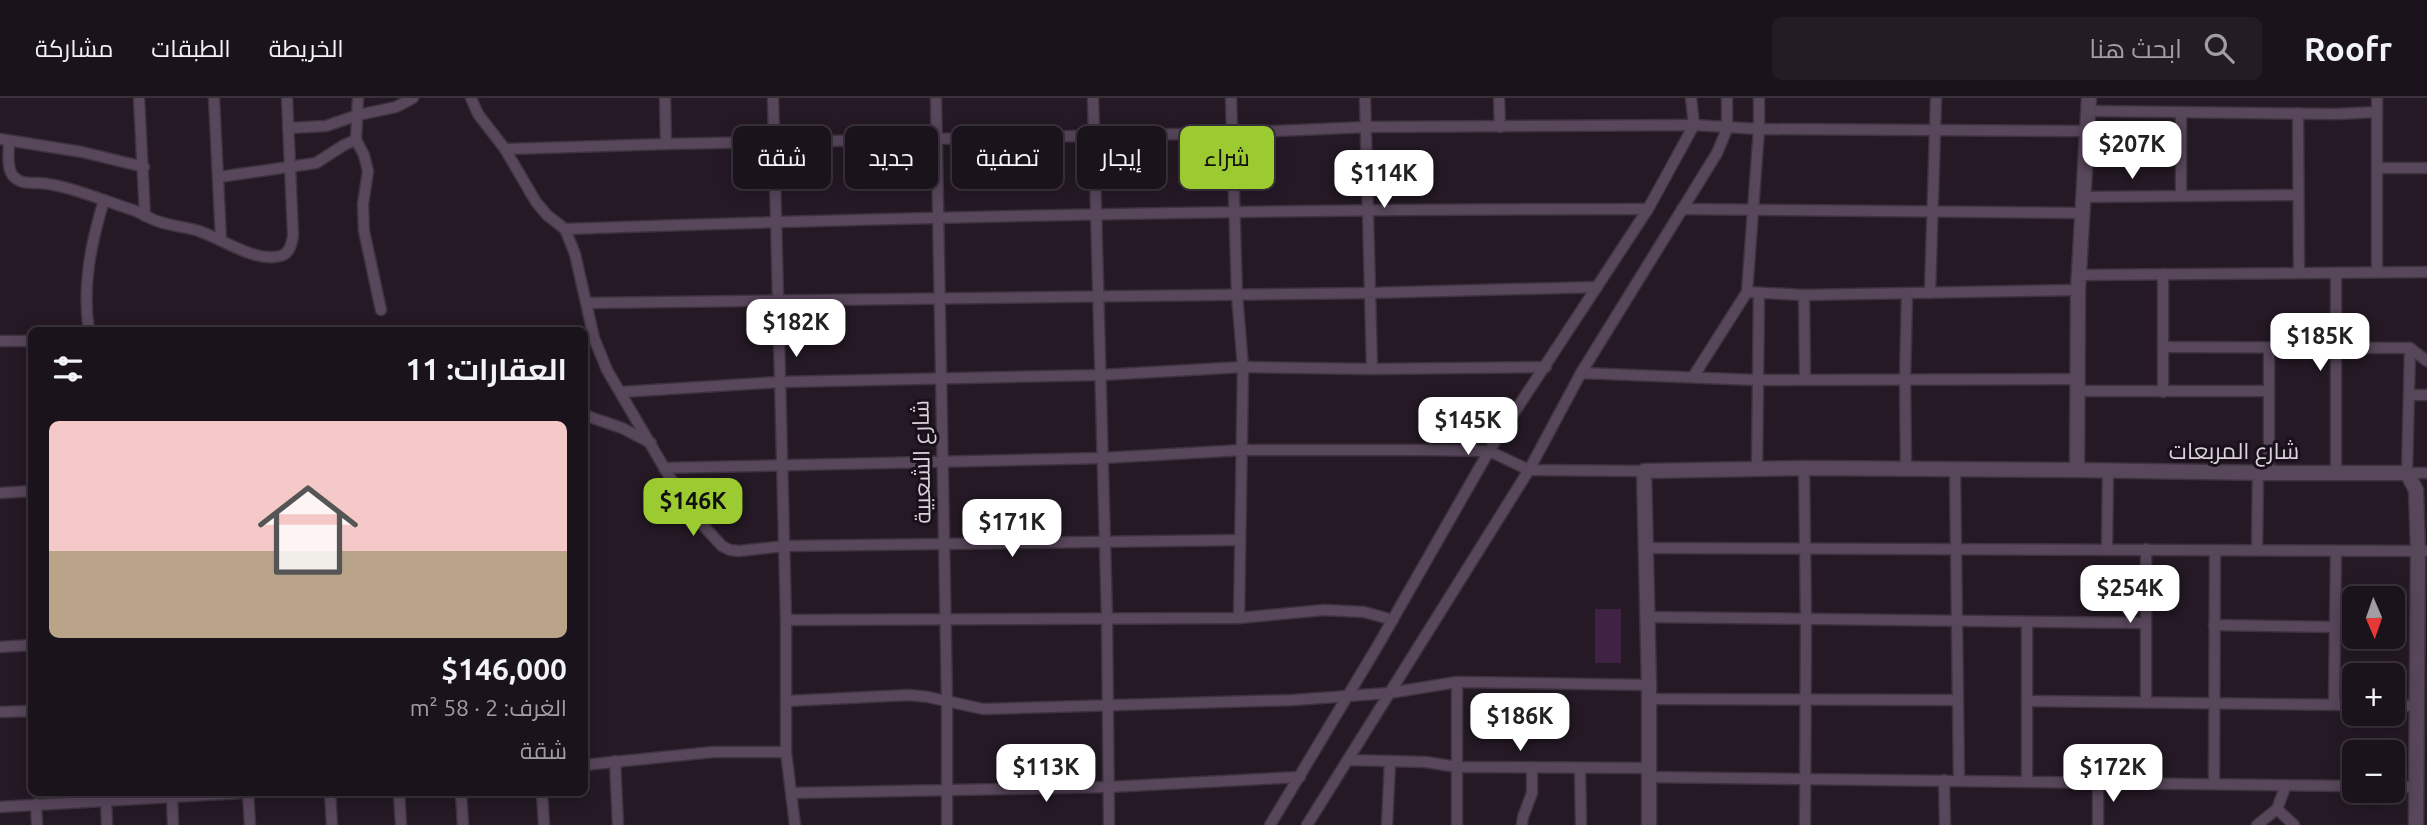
<!DOCTYPE html>
<html lang="ar">
<head>
<meta charset="utf-8">
<style>
  body { margin:0; font-family:Ubuntu,Cairo,sans-serif; background:#241c25; color:#f1f3f6; direction:rtl; height:100vh; display:flex; flex-direction:column; font-size:26px; white-space:nowrap }
  * { box-sizing:border-box; margin:0 }
  p { font-size:23px; color:#a09ea3 }
  .icon { flex:none; width:38px; height:38px; fill:none; stroke:currentColor; stroke-width:2; stroke-linecap:round; stroke-linejoin:round }
  .map { position:relative; flex:1; overflow:hidden; direction:ltr }
  .panel { position:absolute; left:28px; top:229px; width:560px; height:469px; display:flex; flex-direction:column; background:#1b131c; border-radius:10px; box-shadow:0 4px 18px #0003,0 0 0 2px #39323b; direction:rtl }
  .panel>* { flex:none }
  .top-card { position:absolute; left:609px; top:28px; width:665px; height:63px; direction:rtl; display:flex; gap:14px }
  .needle { width:46px; rotate:178deg }
  .controls { position:absolute; left:2342px; top:488px; display:grid; gap:14px }
  .controls a { display:grid; place-items:center; width:63px; height:63px; border-radius:10px; background:#1b131c; box-shadow:0 4px 18px #0003,0 0 0 2px #39323b; font-size:35px }
  .price { position:absolute; translate:-50% -60px; padding:0 16px; border-radius:14px; background:#fff; color:#222; font-size:23px; line-height:46px; filter:drop-shadow(0 2px 4px #0008) }
  .price::after { content:''; position:absolute; left:50%; top:42px; width:21px; height:16px; margin-left:-10px; background:inherit; clip-path:polygon(0 0,100% 0,50% 100%) }
  .price.selected { background:#9cca31; color:#111 }
  ul { padding:0; list-style:none }
  li { display:grid; align-content:center; gap:14px; height:371px; padding:0 21px }
  li span { display:grid; place-items:center; height:217px; border-radius:10px; color:#555 }
  li>.icon { margin-inline-start:auto }
  span .icon { width:126px; height:126px; fill:#fffc; stroke-width:1 }
  li b { font-size:30px }
  h2 { display:flex; justify-content:space-between; align-items:center; height:84px; padding:0 21px; font-size:30px }
  .pill { padding:0 24px; border-radius:10px; background:#1b131c; box-shadow:0 4px 18px #0003,0 0 0 2px #39323b; font-size:24px; line-height:63px }
  .pill.selected { background:#9cca31; color:#111 }
  header { display:flex; align-items:center; gap:42px; box-sizing:border-box; height:98px; padding:0 35px; background:#1b131c; border-bottom:2px solid #39323b }
  header strong { font-size:33px }
  nav { display:flex; gap:38px; margin-inline-start:auto; font-size:24px }
  .search { width:490px; height:63px; background:#241c25; display:flex; align-items:center; gap:18px; box-sizing:border-box; padding:0 24px; border-radius:10px; color:#a09ea3; font-size:26px }
  .map>svg:first-child { display:block }
  .green { fill:#402245 }
  .lines { fill:none; stroke-linecap:round; stroke-linejoin:round }
  .minor-casing { stroke:#3d333e; stroke-width:13 }
  .tertiary-casing { stroke:#3d333e; stroke-width:17 }
  .minor { stroke:#58465b; stroke-width:10 }
  .tertiary { stroke:#58465b; stroke-width:14 }
  .labels { text-anchor:middle; dominant-baseline:central; stroke-width:6; stroke-linejoin:round; paint-order:stroke }
  .street-label { font-size:23px; fill:#d9d2da; stroke:#1a101c }
</style>
</head>
<body>
<header>
<strong>Roofr</strong>
<div class="search"><svg class="icon" aria-label="search" viewBox="0 0 24 24"><circle cx="10" cy="10" r="6"/><path d="M15 15l6 6"/></svg>ابحث هنا</div>
<nav><a>الخريطة</a><a>الطبقات</a><a>مشاركة</a></nav>
</header>
<div class="map">
<svg width="2427" height="727" viewBox="0 0 2427 727">
  <rect width="100%" height="100%" fill="#241925"/>
  <!-- green -->
  <rect class="green" x="1595" y="511" width="26" height="54"/>
  <g class="lines">
    <!-- minor casing -->
    <g class="minor-casing">
      <g id="minor">
        <polyline points="139,0 145,118"/>
        <polyline points="214,0 221,142"/>
        <polyline points="358,0 356,42 364,57 368,73 363,106 364,133 381,212"/>
        <polyline points="471,0 478,16 505,51 536,104 547,117 565,131 575,156 594,240 607,272 689,412 722,448 730,452 739,453 785,448 1239,442"/>
        <polyline points="665,0 666,46"/>
        <polyline points="773,0 786,522 786,654 795,727"/>
        <polyline points="936,0 947,604 947,727"/>
        <polyline points="1093,0 1107,521 1109,727"/>
        <polyline points="1231,0 1237,197 1243,269 1239,520"/>
        <polyline points="1365,0 1372,271"/>
        <polyline points="1499,0 1500,29"/>
        <polyline points="2088,13 2337,16 2377,14"/>
        <polyline points="2181,14 2181,97"/>
        <polyline points="2298,15 2299,175"/>
        <polyline points="288,30 326,28 358,17 396,9 413,0"/>
        <polyline points="0,41 82,54 144,69"/>
        <path d="M9,43C9,52 6,72 14,79C21,86 31,85 39,85C64,86 108,104 133,112C141,115 149,120 157,123C171,128 185,129 199,133C222,141 256,165 280,158C290,156 292,145 293,137L287,0"/>
        <polyline points="505,51 666,46 1232,35 1367,29 1694,27 1759,31 2087,33"/>
        <polyline points="2377,70 2427,70"/>
        <polyline points="219,79 316,65 344,47 356,42"/>
        <polyline points="2083,99 2298,97"/>
        <polyline points="1682,111 2082,115"/>
        <path d="M565,131C926,118 1287,111 1648,111"/>
        <polyline points="2377,174 2377,0"/>
        <polyline points="2336,175 2336,375"/>
        <polyline points="2163,176 2163,294"/>
        <polyline points="2079,177 2427,174"/>
        <polyline points="1747,194 1804,197 2078,192"/>
        <polyline points="1930,195 1936,0"/>
        <polyline points="1804,197 1805,281"/>
        <polyline points="587,205 1369,195 1597,189"/>
        <path d="M89,233C82,188 91,145 104,102"/>
        <polyline points="0,243 32,243"/>
        <polyline points="2163,249 2410,250 2427,263"/>
        <polyline points="2269,250 2269,375"/>
        <polyline points="2410,250 2407,375 2427,375"/>
        <polyline points="1581,275 1756,282 2077,281"/>
        <polyline points="1693,279 1747,194 1759,31 1759,0"/>
        <polyline points="2077,293 2269,293"/>
        <polyline points="621,294 780,284 1101,277 1243,269 1372,271 1546,269"/>
        <polyline points="2409,297 2427,297"/>
        <polyline points="584,317 622,330 651,345"/>
        <polyline points="664,370 1103,360 1243,352 1427,352 1489,353 1529,372 1644,373"/>
        <polyline points="1757,370 1759,195"/>
        <polyline points="1804,370 1806,523 1805,727"/>
        <polyline points="1906,371 1905,282 1907,196"/>
        <polyline points="1955,373 1959,682"/>
        <polyline points="0,395 32,393"/>
        <polyline points="1646,450 2427,453"/>
        <polyline points="2107,451 2108,373"/>
        <polyline points="2257,452 2258,375"/>
        <polyline points="1647,519 2146,525"/>
        <polyline points="786,522 1239,520 1324,512 1364,514 1393,522"/>
        <polyline points="2214,527 2335,529"/>
        <polyline points="0,549 32,547"/>
        <polyline points="1457,584 1457,727"/>
        <polyline points="1650,601 1956,602"/>
        <polyline points="786,603 909,597 928,599 983,611 1293,602 1389,595 1457,584 1649,587"/>
        <polyline points="2027,603 2354,607"/>
        <polyline points="2146,603 2146,451"/>
        <polyline points="2334,606 2336,453"/>
        <polyline points="2392,607 2415,608"/>
        <polyline points="0,614 32,613"/>
        <polyline points="1348,662 1426,664 1457,669 1649,670"/>
        <polyline points="615,663 618,727"/>
        <polyline points="584,667 713,654 786,654"/>
        <polyline points="1580,671 1581,727"/>
        <polyline points="1649,679 2354,688"/>
        <polyline points="1944,682 1945,727"/>
        <polyline points="2027,684 2027,524"/>
        <polyline points="2214,686 2215,452"/>
        <polyline points="2392,688 2416,689"/>
        <polyline points="248,695 250,727"/>
        <polyline points="330,695 332,727"/>
        <polyline points="399,695 401,727"/>
        <polyline points="461,695 463,727"/>
        <polyline points="542,695 544,727"/>
        <polyline points="792,695 1108,689 1300,679"/>
        <polyline points="172,699 173,727"/>
        <polyline points="106,702 107,727"/>
        <polyline points="36,706 37,727"/>
        <polyline points="0,709 240,695"/>
        <polyline points="2277,711 2294,727"/>
        <polyline points="1270,727 1377,549 1489,353 1648,111 1694,27 1691,0"/>
        <polyline points="1307,727 1529,372 1581,275 1717,55 1727,31 1727,0"/>
        <polyline points="1387,727 1390,663"/>
        <polyline points="1522,727 1523,719 1532,695 1532,671"/>
        <polyline points="2098,727 2098,685"/>
        <polyline points="2257,727 2277,711 2286,687"/>
      </g>
    </g>
    <!-- tertiary casing -->
    <g class="tertiary-casing">
      <g id="tertiary">
        <polyline points="2089,0 2078,192 2077,372 2269,375 2407,375 2416,392 2418,453 2416,727"/>
        <polyline points="1649,727 1649,587 1644,373 1804,370 2077,372"/>
      </g>
    </g>
    <!-- minor -->
    <use href="#minor" class="minor"/>
    <!-- tertiary -->
    <use href="#tertiary" class="tertiary"/>
  </g>
  <g class="labels">
    <!-- street labels -->
    <g class="street-label">
      <text x="2234" y="352">شارع المربعات</text>
      <text transform="translate(921 364) rotate(-91)">شارع الشعبية</text>
    </g>
  </g>
</svg>
<div class="controls">
<a><svg class="needle" viewBox="-14 -14 28 28"><path d="M0-13l5 13h-10z" fill="#e53935"/><path d="M0 13l5-13h-10z" fill="#a09ea3"/></svg></a>
<a>+</a>
<a>−</a>
</div>
<b class="price" style="left:2132px;top:83px">$207K</b>
<b class="price" style="left:1384px;top:112px">$114K</b>
<b class="price" style="left:796px;top:261px">$182K</b>
<b class="price" style="left:2320px;top:275px">$185K</b>
<b class="price" style="left:1468px;top:359px">$145K</b>
<b class="price selected" style="left:693px;top:440px">$146K</b>
<b class="price" style="left:1012px;top:461px">$171K</b>
<b class="price" style="left:2130px;top:527px">$254K</b>
<b class="price" style="left:1520px;top:655px">$186K</b>
<b class="price" style="left:1046px;top:706px">$113K</b>
<b class="price" style="left:2113px;top:706px">$172K</b>
<div class="top-card">
<a class="pill selected">شراء</a>
<a class="pill">إيجار</a>
<a class="pill">تصفية</a>
<a class="pill">جديد</a>
<a class="pill">شقة</a>
</div>
<section class="panel">
<h2>العقارات: 11<svg class="icon" aria-label="filters" viewBox="0 0 24 24"><path d="M4 7h16M4 17h16"/><circle cx="9" cy="7" r="2"/><circle cx="15" cy="17" r="2"/></svg></h2>
<ul>
<li><span style="background:linear-gradient(#f6c9c9 60%,#b9a48a 0)"><svg class="icon" aria-label="home" viewBox="0 0 24 24"><path d="M3 11l9-7 9 7M6 9v11h12V9"/></svg></span><div><b>$146,000</b><p>الغرف: 2 · 58 m²</p><p>شقة</p></div></li>
</ul>
</section>
</div>
</body>
</html>
